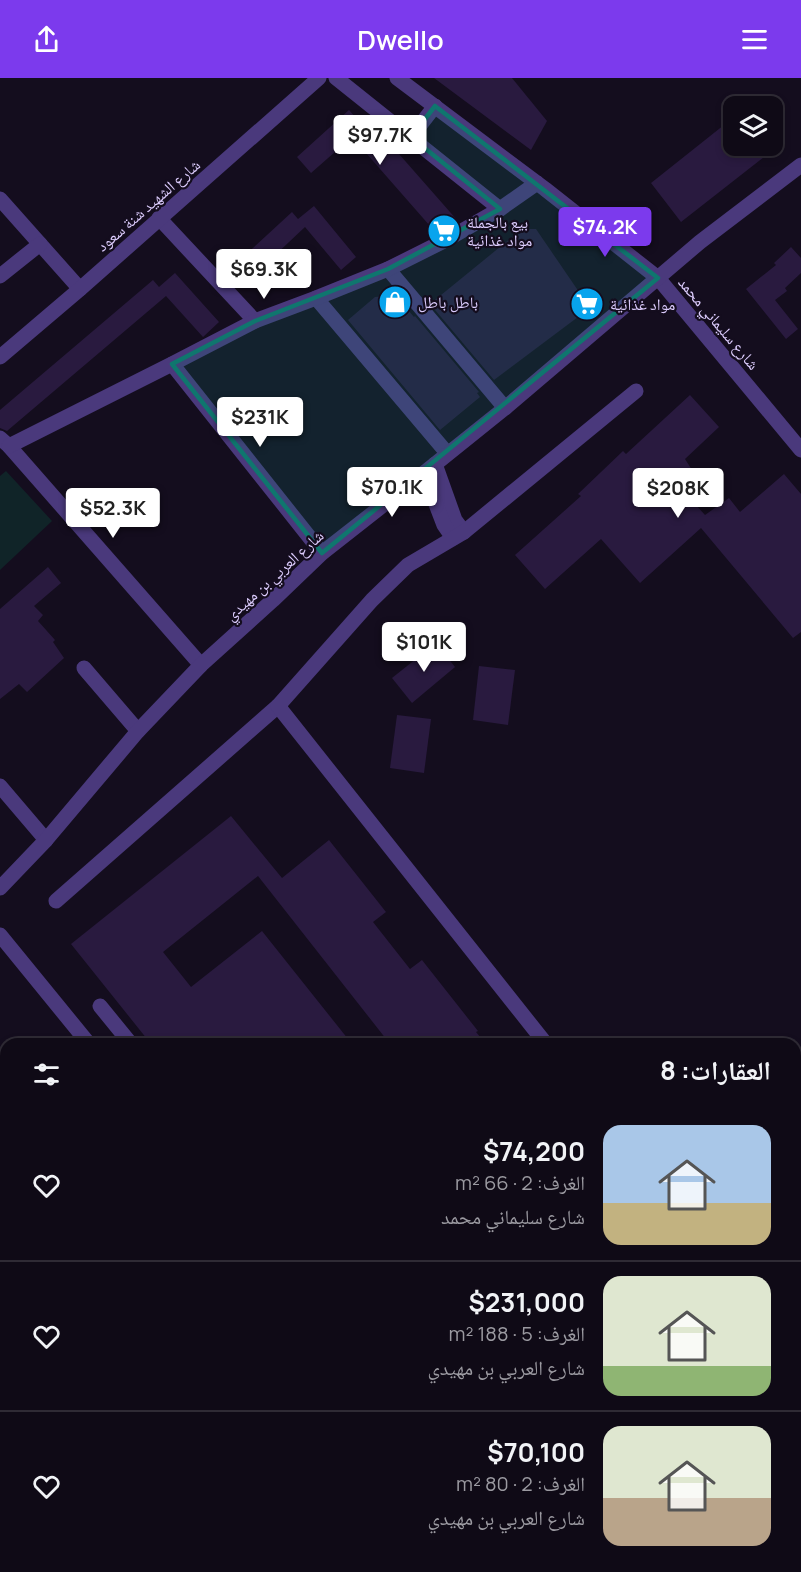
<!DOCTYPE html>
<html lang="ar">
<head>
<meta charset="utf-8">
<style>
  body { margin:0; font-family:Manrope,"Noto Naskh Arabic",sans-serif; background:#1d1823; color:#f1f3f6; direction:rtl; height:100vh; display:flex; flex-direction:column; font-size:22px; white-space:nowrap }
  * { box-sizing:border-box; margin:0 }
  p { font-size:20px; color:#9b9aa1 }
  .icon { flex:none; width:33px; height:33px; fill:none; stroke:currentColor; stroke-width:2; stroke-linecap:round; stroke-linejoin:round }
  .map { position:relative; flex:1; overflow:hidden; direction:ltr }
  .panel { position:absolute; left:0px; top:960px; width:801px; height:534px; display:flex; flex-direction:column; background:#0f0a16; border-radius:18px 18px 0 0; box-shadow:0 3px 9px #0003,0 0 0 2px #2f2b35; direction:rtl }
  .panel>* { flex:none }
  .fabs { position:absolute; left:723px; top:18px; display:grid; gap:12px }
  .fabs a { display:grid; place-items:center; width:60px; height:60px; border-radius:12px; background:#0f0a16; box-shadow:0 3px 9px #0003,0 0 0 2px #2f2b35; font-size:30px }
  .price { position:absolute; translate:-50% -51px; padding:0 14px; border-radius:6px; background:#fff; color:#222; font-size:20px; line-height:39px; filter:drop-shadow(0 2px 3px #0008) }
  .price::after { content:''; position:absolute; left:50%; top:36px; width:18px; height:14px; margin-left:-9px; background:inherit; clip-path:polygon(0 0,100% 0,50% 100%) }
  .price.selected { background:#7c3aed; color:#fff }
  ul { padding:0; list-style:none }
  li { display:flex; align-items:center; gap:18px; height:150px; padding:0 30px }
  li+li { border-top:2px solid #2f2b35 }
  li span { display:grid; place-items:center; flex:none; width:168px; height:120px; border-radius:18px; color:#555 }
  li>.icon { margin-inline-start:auto }
  span .icon { width:72px; height:72px; fill:#fffc; stroke-width:1 }
  li b { font-size:26px }
  h2 { display:flex; justify-content:space-between; align-items:center; height:72px; padding:0 30px; font-size:26px }
  header { display:flex; justify-content:space-between; align-items:center; height:78px; padding:0 30px; background:#7c3aed; color:#fff; font-size:27px; font-weight:600 }
  .map>svg:first-child { display:block }
  .green { fill:#102428 }
  .building { fill:#291a3f }
  .lines { fill:none; stroke-linecap:round; stroke-linejoin:round }
  .minor { stroke:#4a397c; stroke-width:15 }
  .marked { fill:#0f766e; fill-opacity:0.2; stroke:#0f766e; stroke-width:4.5; stroke-linejoin:round }
  .labels { text-anchor:middle; dominant-baseline:central; stroke-width:4.5; stroke-linejoin:round; paint-order:stroke }
  .street-label { font-size:16px; fill:#dcccfd; stroke:#140d1e }
  .poi-label { font-size:16px; fill:#dcccfd; stroke:#140d1e; text-anchor:start }
</style>
</head>
<body>
<header><svg class="icon" aria-label="menu" viewBox="0 0 24 24"><path d="M4 6h16M4 12h16M4 18h16"/></svg>Dwello<svg class="icon" aria-label="share" viewBox="0 0 24 24"><path d="M12 15V3M7 8l5-5 5 5M5 13v7h14v-7"/></svg></header>
<div class="map">
<svg width="801" height="1494" viewBox="0 0 801 1494">
  <rect width="100%" height="100%" fill="#140d1e"/>
  <!-- green -->
  <polygon class="green" points="6,393 52,443 0,492 0,398"/>
  <!-- building -->
  <g class="building">
    <polygon points="434,0 512,0 547,43 531,72"/>
    <polygon points="349,32 364,49 370,43 457,142 449,149 437,156 352,59 311,95 297,79"/>
    <polygon points="734,39 734,68 778,68 681,144 651,105"/>
    <polygon points="314,128 356,179 341,192 305,149 255,196 241,181 292,134 298,141"/>
    <polygon points="522,151 536,151 590,230 494,302 430,226"/>
    <polygon points="791,169 801,180 801,195 785,210 787,213 775,222 798,251 786,261 746,211 776,187 774,185"/>
    <polygon points="175,195 219,244 203,259 166,218 7,353 0,350 0,332 153,202 159,209"/>
    <polygon points="395,217 414,239 415,238 479,314 477,315 480,319 440,352 348,242 375,219"/>
    <polygon points="690,317 719,349 685,381 694,395 677,406 705,437 729,420 740,434 784,396 801,416 801,554 793,560 701,450 640,505 601,461 545,511 515,477 581,418 578,416 623,373 626,376"/>
    <polygon points="48,489 61,505 34,528 43,537 38,543 55,562 53,564 64,580 27,614 19,606 0,621 0,531"/>
    <polygon points="436,565 455,589 412,625 392,600"/>
    <polygon points="479,588 515,592 508,647 473,642"/>
    <polygon points="397,637 431,641 424,695 390,690"/>
    <polygon points="231,738 282,800 329,762 386,834 373,844 410,891 422,882 478,953 476,954 486,966 390,966 258,798 163,874 191,909 262,853 352,966 151,966 71,866"/>
  </g>
  <g class="lines">
    <!-- minor -->
    <g class="minor">
      <polyline points="336,0 500,131"/>
      <polyline points="397,0 545,111 658,200 801,372"/>
      <polyline points="411,59 435,28"/>
      <polyline points="0,121 80,211"/>
      <polyline points="159,140 255,243"/>
      <polyline points="388,191 505,330"/>
      <polyline points="0,198 40,166"/>
      <polyline points="316,220 447,375"/>
      <polyline points="0,279 80,211 319,0"/>
      <polyline points="172,286 322,475"/>
      <polyline points="0,360 9,368 201,587"/>
      <polyline points="9,368 172,286 255,243 316,220 388,191 446,162 500,131 537,105"/>
      <polyline points="435,386 455,442 464,454"/>
      <polyline points="424,395 444,447 453,460"/>
      <polyline points="84,590 138,653"/>
      <polyline points="0,708 46,762"/>
      <polyline points="0,810 46,762 138,653 201,587 273,522 322,475 424,395 505,330 700,164 801,87"/>
      <polyline points="56,823 278,628"/>
      <polyline points="0,857 89,966"/>
      <polyline points="100,928 131,966"/>
      <polyline points="546,966 278,628 372,522 408,487 464,454 636,313"/>
      <polyline points="0,1284 6,1287"/>
      <polyline points="0,1371 6,1375"/>
      <polyline points="0,1469 6,1473"/>
      <polyline points="33,1488 43,1494"/>
      <polyline points="190,1488 200,1494"/>
      <polyline points="348,1488 358,1494"/>
      <polyline points="771,1489 776,1494"/>
      <polyline points="232,1494 235,1488"/>
    </g>
  </g>
  <!-- marked area -->
  <path class="marked" d="M435,28L658,200L322,475L172,286L255,243L388,191L500,131L411,59Z"/>
  <!-- icons -->
  <defs>
    <g id="supermarket-disc" transform="scale(1.725)"><circle r="9.5" fill="#08a4ed" stroke="#140d1e"/><path d="M-6-5.5h2.5l.6 2H6L4.5 2H-2.5L-4.4-4H-6ZM-1.5 3.2a1.3 1.3 0 1 0 .1 0ZM3 3.2a1.3 1.3 0 1 0 .1 0Z" fill="#fff"/></g>
    <g id="shop-disc" transform="scale(1.725)"><circle r="9.5" fill="#08a4ed" stroke="#140d1e"/><path d="M-5-2.5h2.3a2.7 3.5 0 0 1 5.4 0H5L5.5 6h-11ZM-1.5-2.5h3a1.5 2.3 0 0 0-3 0Z" fill="#fff"/></g>
  </defs>
  <g fill-rule="evenodd">
    <use href="#supermarket-disc" x="444" y="153"/>
    <use href="#shop-disc" x="395" y="224"/>
    <use href="#supermarket-disc" x="587" y="226"/>
  </g>
  <g class="labels">
    <!-- street labels -->
    <g class="street-label">
      <text transform="translate(148 127) rotate(-41)">شارع الشهيد شنة سعود</text>
      <text transform="translate(719 245) rotate(50)">شارع سليماني محمد</text>
      <text transform="translate(274 497) rotate(-42)">شارع العربي بن مهيدي</text>
    </g>
    <!-- poi labels -->
    <g class="poi-label">
      <text x="467" y="144">بيع بالجملة<tspan x="467" dy="18">مواد غذائية</tspan></text>
      <text x="418" y="224">باطل باطل</text>
      <text x="610" y="226">مواد غذائية</text>
    </g>
  </g>
</svg>
<div class="fabs">
<a><svg class="icon" aria-label="layers" viewBox="0 0 24 24"><path d="M12 4l9 5-9 5-9-5zM3 14l9 5 9-5"/></svg></a>
</div>
<b class="price" style="left:380px;top:88px">$97.7K</b>
<b class="price selected" style="left:605px;top:180px">$74.2K</b>
<b class="price" style="left:264px;top:222px">$69.3K</b>
<b class="price" style="left:260px;top:370px">$231K</b>
<b class="price" style="left:392px;top:440px">$70.1K</b>
<b class="price" style="left:678px;top:441px">$208K</b>
<b class="price" style="left:113px;top:461px">$52.3K</b>
<b class="price" style="left:424px;top:595px">$101K</b>
<section class="panel">
<h2>العقارات: 8<svg class="icon" aria-label="filters" viewBox="0 0 24 24"><path d="M4 7h16M4 17h16"/><circle cx="9" cy="7" r="2"/><circle cx="15" cy="17" r="2"/></svg></h2>
<ul>
<li><span style="background:linear-gradient(#a9c7e8 65%,#c2b280 0)"><svg class="icon" aria-label="home" viewBox="0 0 24 24"><path d="M3 11l9-7 9 7M6 9v11h12V9"/></svg></span><div><b>$74,200</b><p>الغرف: 2 · 66 m²</p><p>شارع سليماني محمد</p></div><svg class="icon" aria-label="heart" viewBox="0 0 24 24"><path d="M12 20l-8-8c-3-5 5-10 8-4 3-6 11-1 8 4z"/></svg></li>
<li><span style="background:linear-gradient(#dfe7d0 75%,#8fb573 0)"><svg class="icon" aria-label="home" viewBox="0 0 24 24"><path d="M3 11l9-7 9 7M6 9v11h12V9"/></svg></span><div><b>$231,000</b><p>الغرف: 5 · 188 m²</p><p>شارع العربي بن مهيدي</p></div><svg class="icon" aria-label="heart" viewBox="0 0 24 24"><path d="M12 20l-8-8c-3-5 5-10 8-4 3-6 11-1 8 4z"/></svg></li>
<li><span style="background:linear-gradient(#dfe7d0 60%,#b9a48a 0)"><svg class="icon" aria-label="home" viewBox="0 0 24 24"><path d="M3 11l9-7 9 7M6 9v11h12V9"/></svg></span><div><b>$70,100</b><p>الغرف: 2 · 80 m²</p><p>شارع العربي بن مهيدي</p></div><svg class="icon" aria-label="heart" viewBox="0 0 24 24"><path d="M12 20l-8-8c-3-5 5-10 8-4 3-6 11-1 8 4z"/></svg></li>
</ul>
</section>
</div>
</body>
</html>
